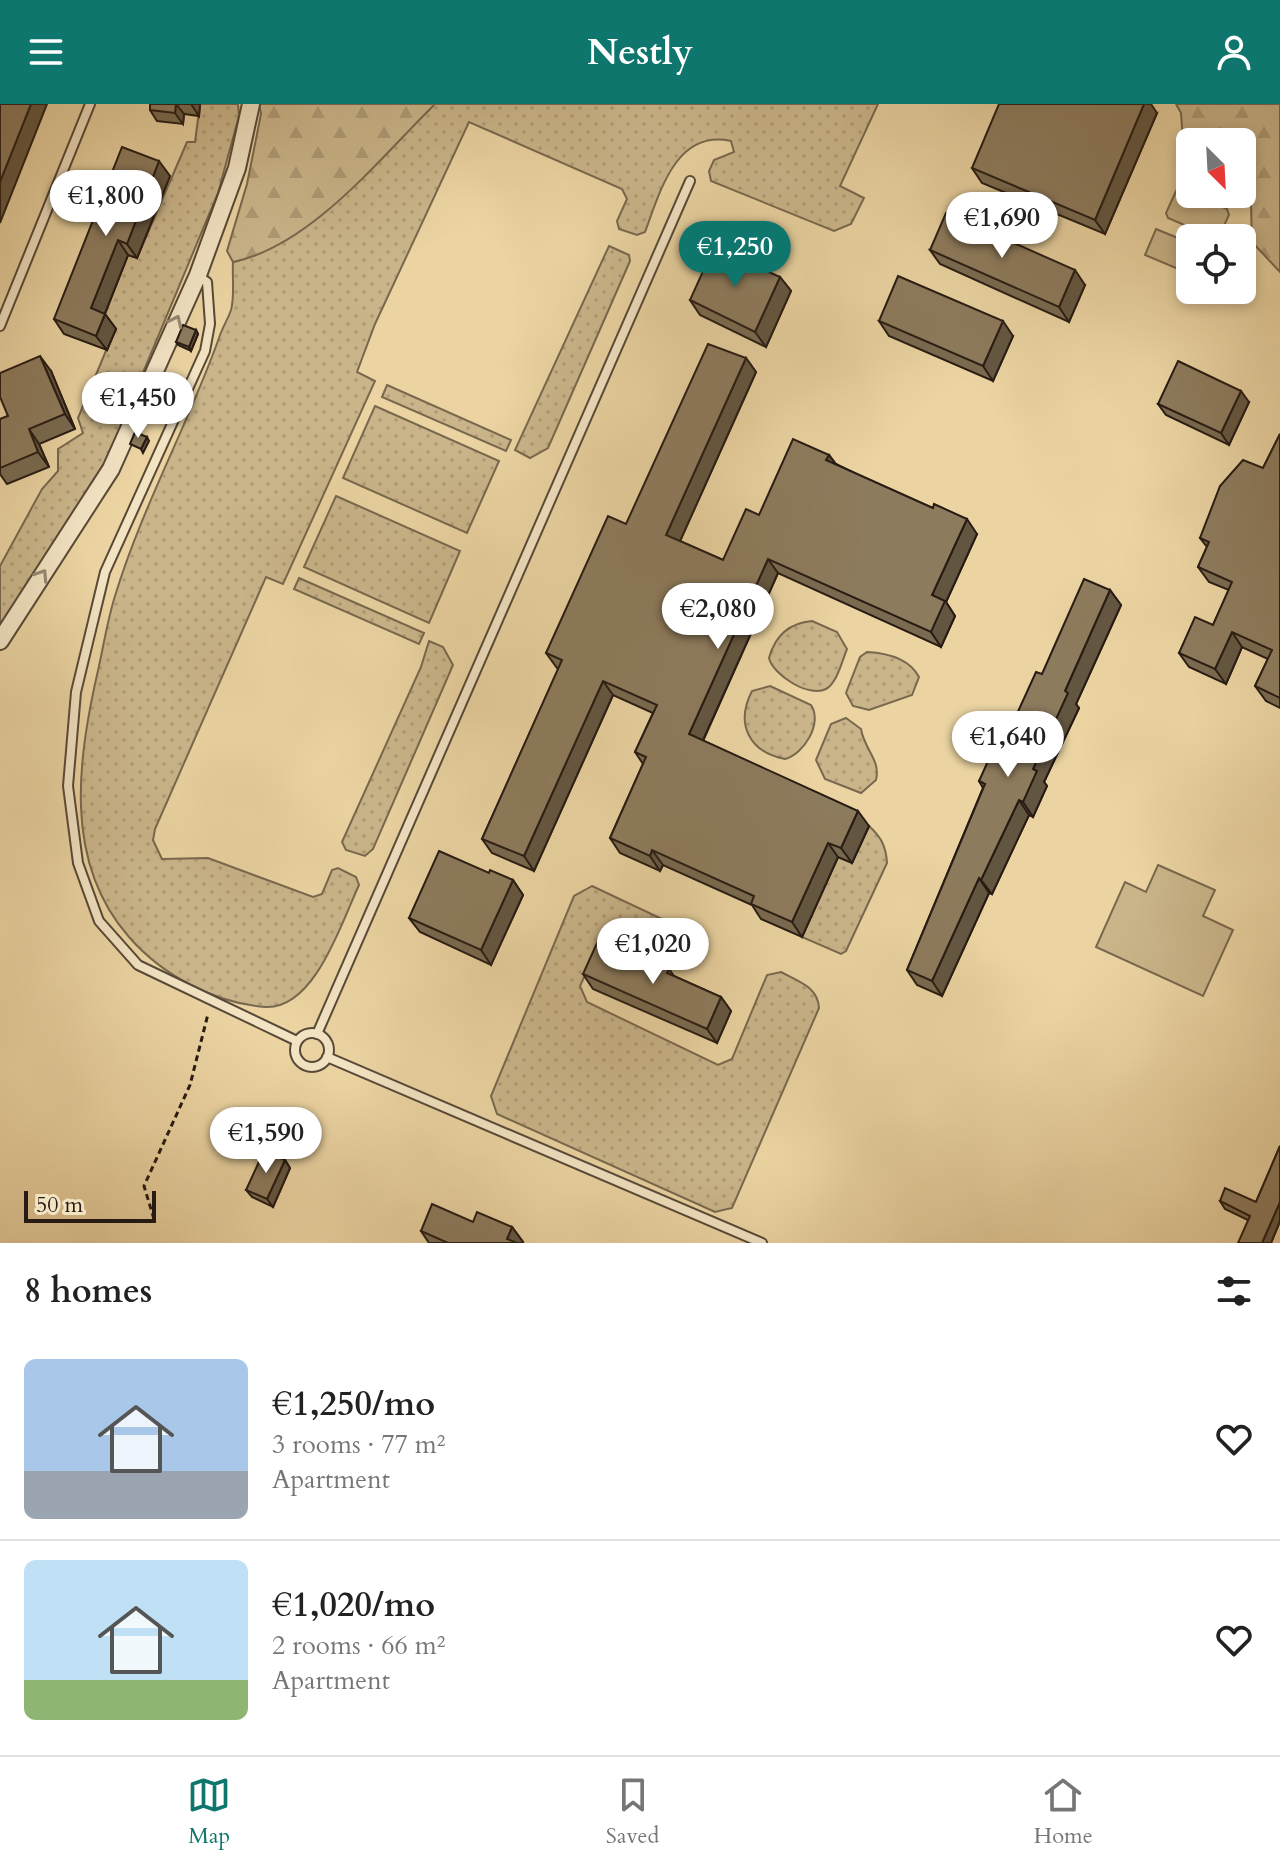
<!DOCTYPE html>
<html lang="en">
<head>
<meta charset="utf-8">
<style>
  body { margin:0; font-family:Cardo,serif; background:#f6f6f6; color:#222; height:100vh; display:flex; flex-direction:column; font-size:30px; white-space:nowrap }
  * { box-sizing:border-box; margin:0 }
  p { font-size:26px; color:#767676 }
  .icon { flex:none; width:44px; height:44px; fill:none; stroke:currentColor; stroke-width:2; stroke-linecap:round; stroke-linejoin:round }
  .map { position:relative; height:1139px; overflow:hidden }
  .details { display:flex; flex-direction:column; background:#fff; flex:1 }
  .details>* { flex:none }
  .needle { width:52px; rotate:156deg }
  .tools { position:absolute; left:1176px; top:24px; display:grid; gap:16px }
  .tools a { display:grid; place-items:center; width:80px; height:80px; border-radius:12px; background:#fff; box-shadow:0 4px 12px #0003; font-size:40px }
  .scale { position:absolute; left:24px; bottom:20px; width:132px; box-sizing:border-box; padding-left:8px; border:4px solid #271b13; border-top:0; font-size:22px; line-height:28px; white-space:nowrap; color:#271b13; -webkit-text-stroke:6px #f2e3c3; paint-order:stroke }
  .price { position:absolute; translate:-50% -68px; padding:0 18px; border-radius:28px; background:#fff; color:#222; font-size:26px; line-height:52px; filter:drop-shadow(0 2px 4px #0008) }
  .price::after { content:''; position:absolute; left:50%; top:48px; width:24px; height:18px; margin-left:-12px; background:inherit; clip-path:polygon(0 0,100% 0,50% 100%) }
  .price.current { background:#0f766e; color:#fff }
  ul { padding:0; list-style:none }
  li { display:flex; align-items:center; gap:24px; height:200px; padding:0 24px }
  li+li { border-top:2px solid #e0e0e0 }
  li span { display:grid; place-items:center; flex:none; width:224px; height:160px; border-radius:12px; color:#555 }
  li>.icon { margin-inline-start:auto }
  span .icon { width:96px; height:96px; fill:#fffc; stroke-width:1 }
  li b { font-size:34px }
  h2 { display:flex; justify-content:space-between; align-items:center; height:96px; padding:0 24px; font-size:34px }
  header { display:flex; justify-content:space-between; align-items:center; height:104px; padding:0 24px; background:#0f766e; color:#fff; font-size:36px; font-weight:600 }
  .tabs { display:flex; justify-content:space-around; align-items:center; height:112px; border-top:2px solid #e0e0e0; background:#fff; font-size:22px; color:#767676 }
  .tabs a { display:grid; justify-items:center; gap:4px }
  .tabs .current { color:#0f766e }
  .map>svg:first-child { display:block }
  .grass { fill:url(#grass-dots); stroke:#78684e; stroke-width:2 }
  .forest { fill:url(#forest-firs); stroke:#78684e; stroke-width:2 }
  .pitch { fill:#cab58a; stroke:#78684e; stroke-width:2 }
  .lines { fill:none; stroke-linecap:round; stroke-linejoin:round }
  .lane-casing { stroke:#584937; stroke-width:12 }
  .street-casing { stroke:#584937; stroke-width:20 }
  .path { stroke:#271b13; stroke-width:3; stroke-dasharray:6 4; stroke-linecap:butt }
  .lane { stroke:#f2e3c3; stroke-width:8 }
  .street { stroke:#f2e3c3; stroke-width:16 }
  .wall { fill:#796a50; stroke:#271b13; stroke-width:2 }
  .shaded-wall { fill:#635641; stroke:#271b13; stroke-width:2 }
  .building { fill:#8d7b5d; stroke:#271b13; stroke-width:2 }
  .oneway { stroke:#978974 }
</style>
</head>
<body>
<header><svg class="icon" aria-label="menu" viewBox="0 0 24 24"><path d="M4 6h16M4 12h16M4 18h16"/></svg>Nestly<svg class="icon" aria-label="person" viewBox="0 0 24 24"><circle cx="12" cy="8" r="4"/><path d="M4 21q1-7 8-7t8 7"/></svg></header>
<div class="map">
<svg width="1280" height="1139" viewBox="0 0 1280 1139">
  <defs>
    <pattern id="grass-dots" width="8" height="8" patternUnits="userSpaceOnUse" patternTransform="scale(2)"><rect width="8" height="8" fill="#cab58a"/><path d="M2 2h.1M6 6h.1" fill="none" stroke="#ae9b76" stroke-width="1.8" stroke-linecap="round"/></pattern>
    <pattern id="forest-firs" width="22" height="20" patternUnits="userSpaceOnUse" patternTransform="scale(2)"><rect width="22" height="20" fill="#cab58a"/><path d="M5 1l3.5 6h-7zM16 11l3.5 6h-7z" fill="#ae9b76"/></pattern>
  </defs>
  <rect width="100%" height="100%" fill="#ebd4a2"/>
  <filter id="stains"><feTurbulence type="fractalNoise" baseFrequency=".0025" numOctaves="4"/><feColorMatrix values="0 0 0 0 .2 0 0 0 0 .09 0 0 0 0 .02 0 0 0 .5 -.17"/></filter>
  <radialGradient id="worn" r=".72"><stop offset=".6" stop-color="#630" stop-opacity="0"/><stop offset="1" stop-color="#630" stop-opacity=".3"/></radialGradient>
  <!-- grass -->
  <g class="grass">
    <polygon points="200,0 238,0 239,12 218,89 99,374 0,524 0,462 42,385 58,367 58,345 83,329 78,314 115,225 101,219 128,151 137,154 187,38 195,38"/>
    <path d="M435,0H878L840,82L864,94L851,120L834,127L711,77L709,67L714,56L734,48L731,37C676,25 660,88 645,128L637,131L619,125L617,117L627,95L622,85L469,18L375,220L357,268L375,277L283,480L266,473L155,725L153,736L162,755L208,754L313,793L322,790L332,766L338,764L356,773L359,781C342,817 315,906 265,903C214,899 162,871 129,833C62,757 78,653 99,562C104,539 108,514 115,492C142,403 188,321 219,234C222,224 228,215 231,206C235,192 232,173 233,158C292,146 391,44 435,0Z"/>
    <polygon points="609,142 629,151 630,157 548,344 530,354 515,346"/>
    <polygon points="387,281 511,336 506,347 382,293"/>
    <polygon points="375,302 499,357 467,429 343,374"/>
    <polygon points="336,392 460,447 429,519 304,463"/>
    <polygon points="299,474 424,529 419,540 294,485"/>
    <path d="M812,517L837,528L847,545C842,557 837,579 826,585C809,594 773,571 769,554C775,532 788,519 812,517Z"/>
    <polygon points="429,537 443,543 453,561 373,745 365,752 346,746 342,738 421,563"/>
    <path d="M867,548C886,549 909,554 919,573L912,591L869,606L853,602L846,589L860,553Z"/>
    <path d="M770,582L811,601C823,619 804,650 785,655C749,648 735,620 752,587Z"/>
    <path d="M846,614L861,625C864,645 881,656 876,676L861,689L825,675L816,656L831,620Z"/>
    <path d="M869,722C881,733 886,742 887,759L846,847L841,850L802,833L838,753L852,759Z"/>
    <path d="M592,782L679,823L687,839L678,857L662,859L605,836L599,841L580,882L587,898L718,961L732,955L767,871L781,868C798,877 818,883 819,904L732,1104L715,1108L497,1010L491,992L574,792Z"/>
  </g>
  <!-- forest -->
  <g class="forest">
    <path d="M259,0H435C380,54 311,142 233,158L227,147L247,80L261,10Z"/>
    <polygon points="1176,0 1280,0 1280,168 1252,138 1251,100 1237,90 1242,90 1242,38 1190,38 1190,67 1185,65 1181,9"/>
  </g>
  <!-- pitch -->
  <g class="pitch">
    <polygon points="1181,84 1227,105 1229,111 1219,132 1212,133 1168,114 1166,109 1177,85"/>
    <polygon points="1156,125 1190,139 1190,170 1145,151"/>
    <polygon points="1158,761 1215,786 1203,812 1233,826 1203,892 1096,843 1125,778 1146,788"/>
  </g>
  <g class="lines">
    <!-- lane casing -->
    <g class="lane-casing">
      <g id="lane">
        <polyline points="198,172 207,178 210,220 205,247 105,468 76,588 68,682 78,759 99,817 138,861 297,937"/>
        <polyline points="0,222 90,0"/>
        <circle cx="312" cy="946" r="17"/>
        <polyline points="317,930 690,77"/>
        <polyline points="327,953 762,1139"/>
      </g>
    </g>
    <!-- street casing -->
    <g class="street-casing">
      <polyline id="street" points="0,537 111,365 198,171 237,64 251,0"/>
    </g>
    <!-- path -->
    <polyline class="path" points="154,1115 144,1082 190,981 208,910"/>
    <!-- lane -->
    <use href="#lane" class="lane"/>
    <!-- street -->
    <use href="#street" class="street"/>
  </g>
  <!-- wall -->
  <g class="wall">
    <polygon points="150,0 200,0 199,12 184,10 183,20 157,17 150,6"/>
    <polygon points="1157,9 1105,130 982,79 972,64"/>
    <polygon points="170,72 137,154 128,151 105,210 116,225 107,246 64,230 54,215"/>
    <polygon points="930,146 1085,181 1069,218 940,160"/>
    <polygon points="780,173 791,187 766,243 700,211 690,196"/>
    <polygon points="879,217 1013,232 993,277 889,232"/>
    <polygon points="196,226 198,230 191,247 178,241 176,238"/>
    <polygon points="746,254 756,268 680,437 723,456 759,411 829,351 836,360 977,430 946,498 955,512 941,543 778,469 703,637 869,722 852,759 838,753 802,833 761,815 752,801 663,761 660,767 620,749 610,734 643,660 635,648 653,609 613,591 534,767 492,749 482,735 559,564 557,564 546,549 626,420"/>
    <polygon points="51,267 75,325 39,340 49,363 7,380 0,370 0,315 8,312"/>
    <polygon points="1249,298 1229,341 1166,311 1158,300"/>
    <polygon points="1280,330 1280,604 1266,597 1255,582 1268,555 1242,543 1226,580 1189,563 1179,549 1213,521 1229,486 1209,478 1198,463 1207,443 1200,434 1263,364"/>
    <polygon points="1110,486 1121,501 1076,600 1079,604 1044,678 1047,682 1033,713 1029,711 992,790 989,789 942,892 917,881 907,866 983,684 979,677 999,649 1042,570"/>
    <polygon points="489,769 513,776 523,791 491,861 420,828 409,814"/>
    <polygon points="649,862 669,865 674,872 721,893 731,907 717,939 593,885 583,870"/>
    <polygon points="1280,1042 1280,1117 1271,1139 1248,1116 1225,1105 1220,1097 1256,1098"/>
    <polygon points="285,1056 290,1064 273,1103 252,1093 246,1086"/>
    <polygon points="473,1118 512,1123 523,1138 522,1139 429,1139 421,1127"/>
  </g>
  <!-- shaded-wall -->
  <g class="shaded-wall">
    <polygon points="31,0 47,0 0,119 0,78"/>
    <polygon points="176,0 184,10 183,20 175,9"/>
    <polygon points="191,0 200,0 199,12"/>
    <polygon points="1144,0 1151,0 1157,9 1105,130 1095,116"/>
    <polygon points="159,57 170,72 137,154 127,140"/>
    <polygon points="118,136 128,151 101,219 91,204"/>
    <polygon points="1075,166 1085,181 1069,218 1059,203"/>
    <polygon points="780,173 791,187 766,243 755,228"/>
    <polygon points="105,210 116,225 107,246 96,232"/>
    <polygon points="1003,217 1013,232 993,277 983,262"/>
    <polygon points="196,226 198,230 191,247 189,243"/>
    <polygon points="40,252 51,267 75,325 65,310"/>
    <polygon points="746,254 756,268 676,446 666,431"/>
    <polygon points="1241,287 1249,298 1229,341 1221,329"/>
    <polygon points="29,325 39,340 49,363 38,348"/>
    <polygon points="147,333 149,337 143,349 141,345"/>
    <polygon points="829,351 839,365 826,356"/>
    <polygon points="967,415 977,430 946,498 955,512 941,543 931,528 932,491"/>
    <polygon points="768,455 778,469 699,645 689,630"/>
    <polygon points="1110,486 1121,501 1076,600 1079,604 1044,678 1047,682 1033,713 1023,698 1033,665 1065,587"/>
    <polygon points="1232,528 1242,543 1226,580 1215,565"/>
    <polygon points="603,577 613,591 534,767 524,752"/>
    <polygon points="1019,696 1029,711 992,790 981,776"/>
    <polygon points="858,707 869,722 852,759 841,744"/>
    <polygon points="828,739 838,753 802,833 792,818"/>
    <polygon points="652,746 663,761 660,767 650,752"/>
    <polygon points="979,774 989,789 942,892 932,877"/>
    <polygon points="513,776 523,791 491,861 481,846"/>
    <polygon points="721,893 731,907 717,939 707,925"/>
    <polygon points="285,1056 290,1064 273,1103 267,1095"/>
    <polygon points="1280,1098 1280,1117 1271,1139 1262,1139"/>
    <polygon points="512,1123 523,1138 522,1139 510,1139 507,1135"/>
  </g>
  <!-- building -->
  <g class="building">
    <polygon points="0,0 31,0 0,78"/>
    <polygon points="150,0 176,0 175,9 150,6"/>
    <polygon points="999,0 1144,0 1095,116 972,64"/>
    <polygon points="122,43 159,57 127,140 118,136 91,204 105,210 96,232 54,215"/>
    <polygon points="946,109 1075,166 1059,203 930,146"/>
    <polygon points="714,143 780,173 755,228 690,196"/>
    <polygon points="898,172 1003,217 983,262 879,217"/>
    <polygon points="183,221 196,226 189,243 176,238"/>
    <polygon points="708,240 746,254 666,431 723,456 746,405 759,411 793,335 829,351 826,356 933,404 934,400 967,415 932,491 945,497 931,528 768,455 689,630 858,707 841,744 828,739 792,818 751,800 754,792 652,746 650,752 610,734 646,653 635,648 657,601 603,577 524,752 482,735 562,556 546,549 608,412 626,420"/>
    <polygon points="40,252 65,310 29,325 38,348 0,364 0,315 8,312 0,293 0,269"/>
    <polygon points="1178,257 1241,287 1221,329 1158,300"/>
    <polygon points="135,328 147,333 141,345 130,340"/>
    <polygon points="1280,330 1280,594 1255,582 1272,546 1232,528 1215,565 1179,549 1195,513 1213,521 1232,478 1198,463 1209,438 1200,434 1220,382 1243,356 1263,364"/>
    <polygon points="1084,475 1110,486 1065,587 1068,589 1033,665 1037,667 1023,698 1019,696 981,776 979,774 932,877 907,866 985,680 979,677 993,646 999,649 1036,568 1042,570"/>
    <polygon points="439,747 489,769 490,766 513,776 481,846 409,814"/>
    <polygon points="597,839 649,862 651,857 669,865 667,869 721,893 707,925 583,870"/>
    <polygon points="1280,1042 1280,1098 1262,1139 1238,1139 1250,1112 1220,1097 1225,1084 1256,1098"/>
    <polygon points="264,1047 285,1056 267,1095 246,1086"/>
    <polygon points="432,1100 473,1118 477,1108 512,1123 507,1135 517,1139 448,1139 421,1127"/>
  </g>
  <!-- one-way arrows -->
  <defs><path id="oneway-chevron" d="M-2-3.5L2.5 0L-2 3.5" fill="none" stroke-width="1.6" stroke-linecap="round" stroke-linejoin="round" transform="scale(2)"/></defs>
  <g class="oneway">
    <use href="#oneway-chevron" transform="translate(176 217) rotate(-65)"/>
    <use href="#oneway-chevron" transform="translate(42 471) rotate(-57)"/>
  </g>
  <rect width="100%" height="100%" filter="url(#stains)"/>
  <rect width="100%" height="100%" fill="url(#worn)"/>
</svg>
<div class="tools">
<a><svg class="needle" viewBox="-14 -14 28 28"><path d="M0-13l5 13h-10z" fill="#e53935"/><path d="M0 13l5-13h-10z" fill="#767676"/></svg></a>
<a><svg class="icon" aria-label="locate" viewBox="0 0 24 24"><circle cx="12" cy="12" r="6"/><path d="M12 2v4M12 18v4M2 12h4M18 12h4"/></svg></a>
</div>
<div class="scale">50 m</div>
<b class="price" style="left:106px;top:134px">€1,800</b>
<b class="price" style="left:1002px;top:156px">€1,690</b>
<b class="price current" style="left:735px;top:185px">€1,250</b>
<b class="price" style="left:138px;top:336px">€1,450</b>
<b class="price" style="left:718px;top:547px">€2,080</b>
<b class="price" style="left:1008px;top:675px">€1,640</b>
<b class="price" style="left:653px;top:882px">€1,020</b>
<b class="price" style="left:266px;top:1071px">€1,590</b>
</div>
<section class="details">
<h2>8 homes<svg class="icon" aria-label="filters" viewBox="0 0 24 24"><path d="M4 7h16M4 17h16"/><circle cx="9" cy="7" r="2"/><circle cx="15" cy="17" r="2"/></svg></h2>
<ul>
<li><span style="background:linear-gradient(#a9c7e8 70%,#9aa5b1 0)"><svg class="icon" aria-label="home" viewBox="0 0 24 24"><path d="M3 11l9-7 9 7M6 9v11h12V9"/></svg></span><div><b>€1,250/mo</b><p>3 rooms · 77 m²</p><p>Apartment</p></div><svg class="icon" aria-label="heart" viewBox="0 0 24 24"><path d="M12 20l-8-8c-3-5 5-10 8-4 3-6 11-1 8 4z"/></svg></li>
<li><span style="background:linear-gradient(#bfe0f5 75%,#8fb573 0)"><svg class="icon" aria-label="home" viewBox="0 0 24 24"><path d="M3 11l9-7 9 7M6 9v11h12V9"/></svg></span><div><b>€1,020/mo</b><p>2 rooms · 66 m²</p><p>Apartment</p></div><svg class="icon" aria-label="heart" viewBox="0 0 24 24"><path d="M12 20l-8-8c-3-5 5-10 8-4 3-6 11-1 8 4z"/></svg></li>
</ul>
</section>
<nav class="tabs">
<a class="current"><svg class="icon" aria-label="map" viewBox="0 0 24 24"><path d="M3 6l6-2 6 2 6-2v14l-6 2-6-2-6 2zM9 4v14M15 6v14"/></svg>Map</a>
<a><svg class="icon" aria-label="saved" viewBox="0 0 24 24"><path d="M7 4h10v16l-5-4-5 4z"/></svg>Saved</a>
<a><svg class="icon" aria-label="home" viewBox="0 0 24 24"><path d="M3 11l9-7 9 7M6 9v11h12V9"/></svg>Home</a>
</nav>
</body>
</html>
